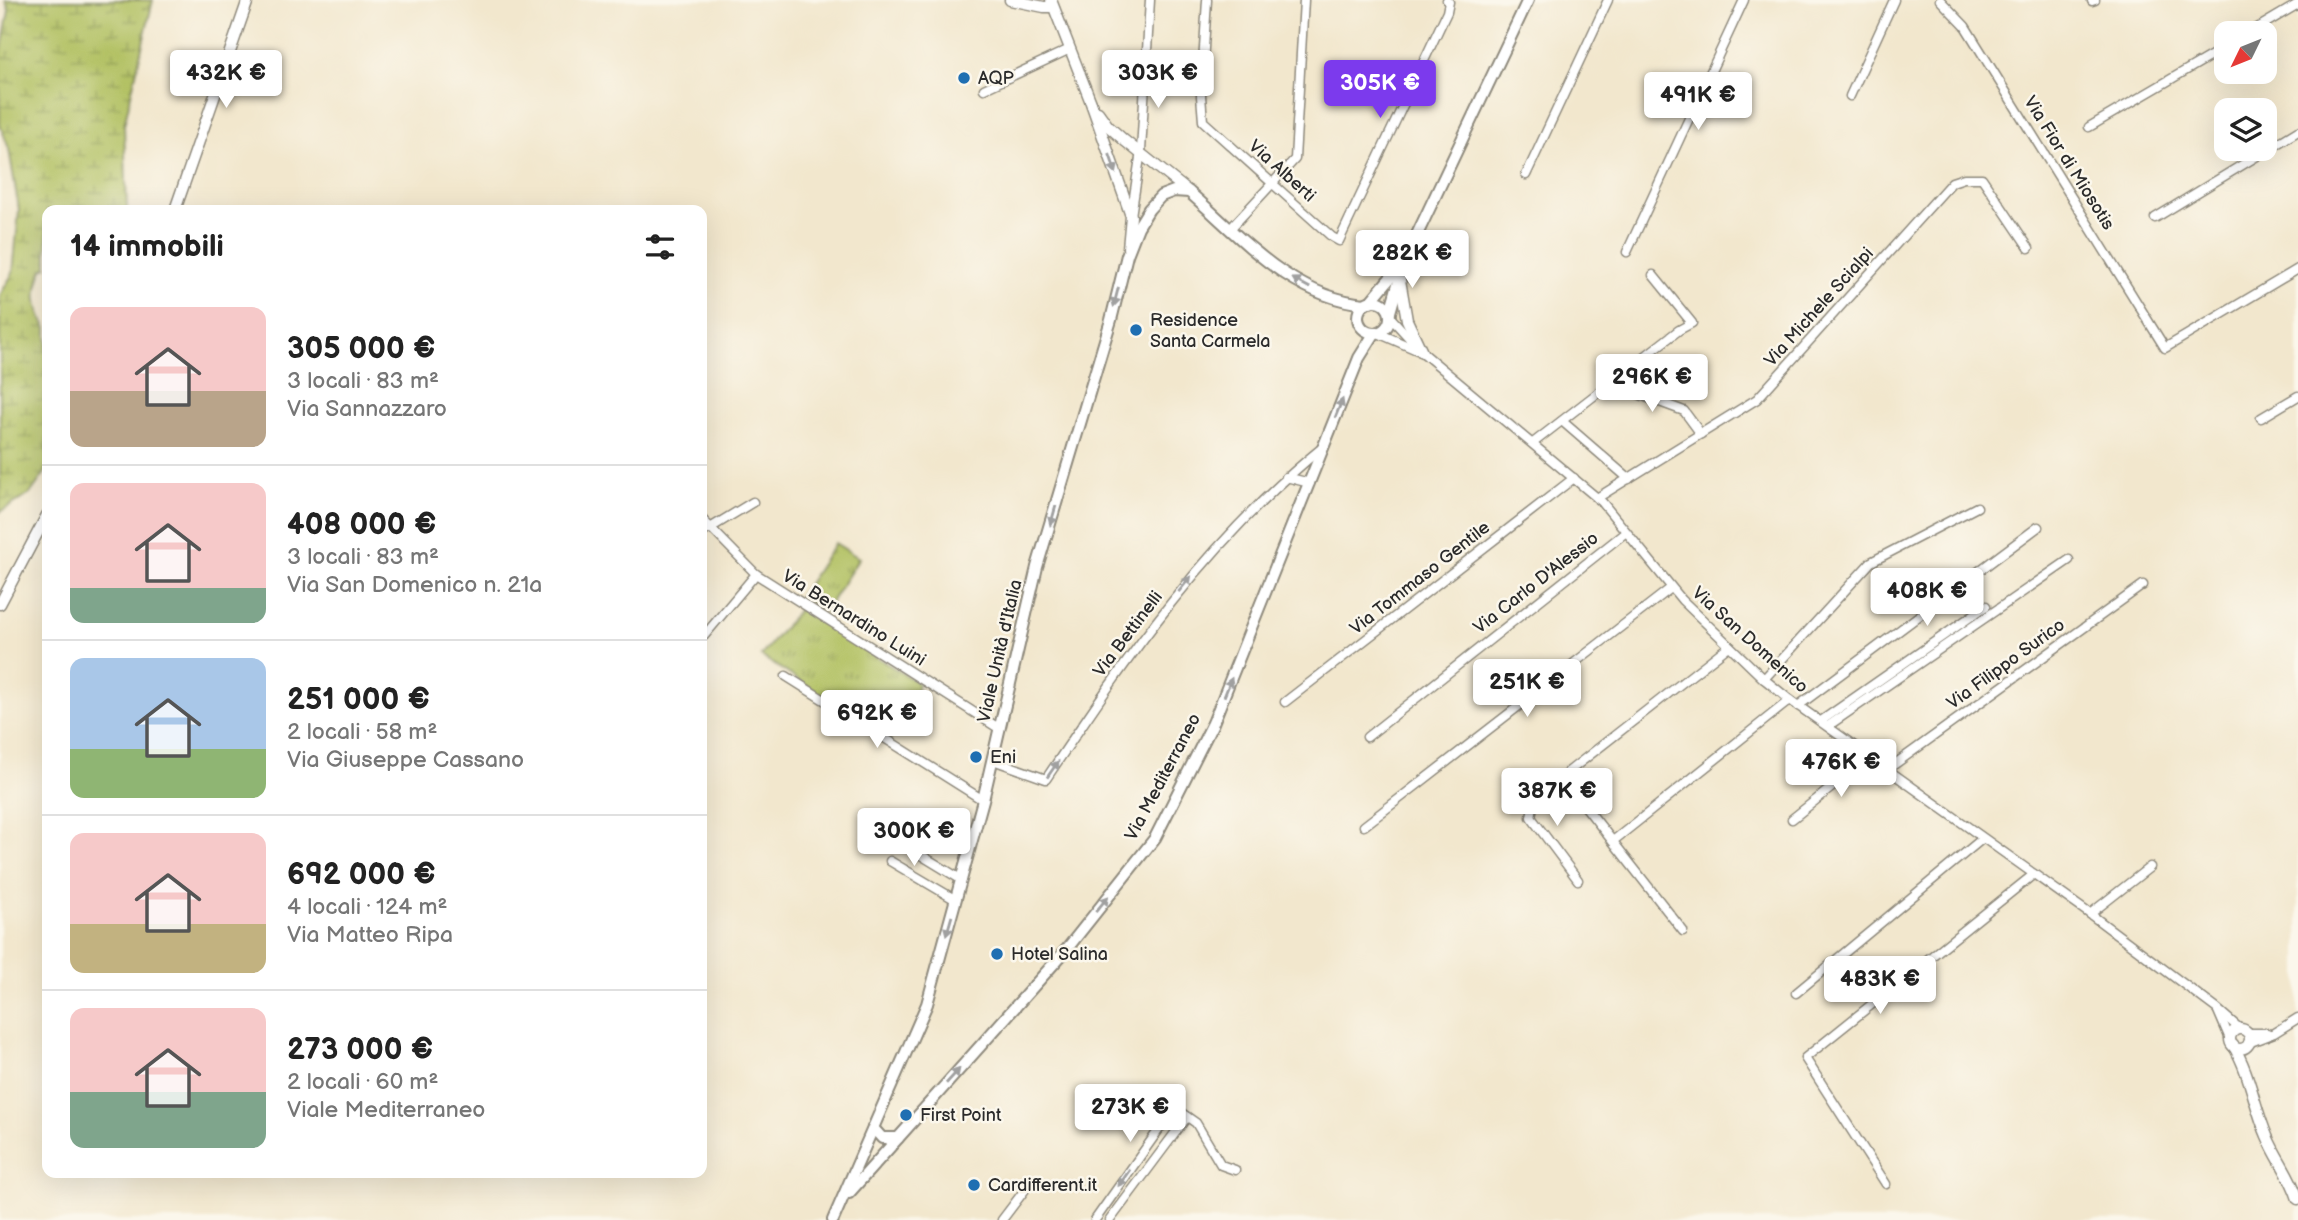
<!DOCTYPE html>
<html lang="it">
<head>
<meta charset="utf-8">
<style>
  body { margin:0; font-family:"Balsamiq Sans",sans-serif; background:#f6f6f6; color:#222; height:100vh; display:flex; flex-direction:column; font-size:26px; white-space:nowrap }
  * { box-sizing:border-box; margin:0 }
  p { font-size:23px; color:#767676 }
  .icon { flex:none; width:38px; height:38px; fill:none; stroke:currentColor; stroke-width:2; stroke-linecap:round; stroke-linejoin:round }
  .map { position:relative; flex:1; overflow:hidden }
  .details { position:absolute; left:42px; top:205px; width:665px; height:973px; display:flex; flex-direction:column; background:#fff; border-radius:14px; box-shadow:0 7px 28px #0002 }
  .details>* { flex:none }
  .needle { width:46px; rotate:227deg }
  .fabs { position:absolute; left:2214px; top:21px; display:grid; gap:14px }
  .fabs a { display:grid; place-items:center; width:63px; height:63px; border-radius:14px; background:#fff; box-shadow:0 7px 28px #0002; font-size:35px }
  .price { position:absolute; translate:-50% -60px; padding:0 16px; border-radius:7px; background:#fff; color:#222; font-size:23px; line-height:46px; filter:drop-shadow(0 2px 4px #0008) }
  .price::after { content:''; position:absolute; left:50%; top:42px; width:21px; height:16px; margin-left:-10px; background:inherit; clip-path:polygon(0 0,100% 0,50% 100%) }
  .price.selected { background:#7c3aed; color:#fff }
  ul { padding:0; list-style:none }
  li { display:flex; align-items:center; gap:21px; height:175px; padding:0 28px }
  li+li { border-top:2px solid #e0e0e0 }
  li span { display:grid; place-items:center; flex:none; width:196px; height:140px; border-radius:14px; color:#555 }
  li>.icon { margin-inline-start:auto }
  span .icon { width:84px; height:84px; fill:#fffc; stroke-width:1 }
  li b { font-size:30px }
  h2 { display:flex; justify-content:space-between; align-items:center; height:84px; padding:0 28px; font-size:30px }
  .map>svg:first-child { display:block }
  .grass { fill:url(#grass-tufts); stroke:#6e7648; stroke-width:2 }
  .wetland { fill:url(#wetland-marsh); stroke:#6e7648; stroke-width:2 }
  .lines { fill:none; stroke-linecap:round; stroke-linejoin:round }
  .minor-casing { stroke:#8e897c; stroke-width:11 }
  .tertiary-casing { stroke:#8e897c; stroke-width:13 }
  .secondary-casing { stroke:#8e897c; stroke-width:14 }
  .minor { stroke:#fff; stroke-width:8 }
  .tertiary { stroke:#fff; stroke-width:10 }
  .secondary { stroke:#fff; stroke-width:10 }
  .oneway { fill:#a0a0a0 }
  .poi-dot { fill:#1f6fb2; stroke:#fbf7ec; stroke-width:2.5 }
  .labels { text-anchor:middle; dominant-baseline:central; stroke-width:5; stroke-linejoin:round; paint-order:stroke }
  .poi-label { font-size:18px; fill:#2b2b2b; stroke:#fbf7ec; text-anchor:start }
  .street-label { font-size:18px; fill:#2b2b2b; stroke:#fbf7ec }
</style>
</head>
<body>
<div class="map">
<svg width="2298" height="1220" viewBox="0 0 2298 1220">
  <defs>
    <pattern id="grass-tufts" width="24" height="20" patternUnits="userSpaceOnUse" patternTransform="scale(1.75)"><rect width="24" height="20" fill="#b2c164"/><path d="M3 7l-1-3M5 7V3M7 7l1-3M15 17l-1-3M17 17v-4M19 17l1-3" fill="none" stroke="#919d53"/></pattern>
    <pattern id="wetland-marsh" width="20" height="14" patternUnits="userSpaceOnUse" patternTransform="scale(1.75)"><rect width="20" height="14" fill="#b2c164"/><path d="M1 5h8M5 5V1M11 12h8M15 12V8" fill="none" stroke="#919d53"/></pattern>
  </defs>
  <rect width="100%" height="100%" fill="#fbf7ec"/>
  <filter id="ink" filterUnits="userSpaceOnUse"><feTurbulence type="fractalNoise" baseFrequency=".0143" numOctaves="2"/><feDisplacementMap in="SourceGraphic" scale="14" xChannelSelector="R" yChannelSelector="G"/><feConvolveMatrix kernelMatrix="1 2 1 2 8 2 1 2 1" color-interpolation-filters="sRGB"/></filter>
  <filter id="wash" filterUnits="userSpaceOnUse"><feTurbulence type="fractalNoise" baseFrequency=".00686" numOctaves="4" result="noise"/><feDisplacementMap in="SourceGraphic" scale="28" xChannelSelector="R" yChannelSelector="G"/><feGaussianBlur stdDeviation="1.57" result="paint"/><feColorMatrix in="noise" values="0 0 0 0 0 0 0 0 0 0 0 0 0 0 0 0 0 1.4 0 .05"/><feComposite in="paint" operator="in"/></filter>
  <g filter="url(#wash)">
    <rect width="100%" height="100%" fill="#f2e7cd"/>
    <!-- grass -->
    <g class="grass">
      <polygon points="835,543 859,558 825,612 800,596"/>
      <polygon points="799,609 918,683 910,716 902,715 890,739 761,656"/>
    </g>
    <!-- wetland -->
    <path class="wetland" d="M5,0H153L124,125L127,210H47V267L43,269C33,292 35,306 47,328V470L30,494L0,512V295L13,273L19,210L9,149L0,125V59L9,10Z"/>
  </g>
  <g filter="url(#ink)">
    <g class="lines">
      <!-- minor casing -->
      <g class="minor-casing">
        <g id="minor">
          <polyline points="1207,0 1201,96 1203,121 1332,237 1339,241 1447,12 1449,2 1447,0"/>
          <polyline points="1940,0 1965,26 2165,348 2298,269"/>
          <polyline points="2092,1 2095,0"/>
          <polyline points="2249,33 2298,4"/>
          <polyline points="984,89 1070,49"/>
          <polyline points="1850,96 1894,0"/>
          <polyline points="2089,127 2226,47"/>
          <polyline points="1526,175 1608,0"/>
          <polyline points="1131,216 1141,151 1150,0"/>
          <polyline points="2155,218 2298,131"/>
          <polyline points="1230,229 1295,159 1304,0"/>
          <polyline points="1627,252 1744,0"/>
          <polyline points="1391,318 1422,352 1602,502 1682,600 1764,679 1790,700 2090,914 2217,1009 2240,1029"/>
          <polyline points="1378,333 1417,350"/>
          <polyline points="1611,384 1684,411 1701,434"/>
          <polyline points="2261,418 2298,396"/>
          <polyline points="1562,421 1629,479"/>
          <polyline points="1533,443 1679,330 1692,323 1653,275"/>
          <polyline points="1286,477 1310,483"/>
          <polyline points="1597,498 1757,399 1952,182 1964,178 1982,178 2029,248"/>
          <polyline points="702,519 756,574 1000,729"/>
          <polyline points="702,533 753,502"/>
          <polyline points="704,636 756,574"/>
          <polyline points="786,676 983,800"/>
          <polyline points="1764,679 1871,562 1977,507"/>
          <polyline points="1285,702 1574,478"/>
          <polyline points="1798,706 2038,527"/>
          <polyline points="1821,721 1986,606"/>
          <polyline points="1828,726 2069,560"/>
          <polyline points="1367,737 1626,532"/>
          <path d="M993,760L1046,779C1128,656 1207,541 1323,447"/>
          <polyline points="1888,769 2143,585"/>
          <polyline points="1563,778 1533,806 1531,817 1578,880"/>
          <polyline points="1792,819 1871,756"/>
          <polyline points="1364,826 1671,588"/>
          <polyline points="916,838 911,849 962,880"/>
          <polyline points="1613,841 1790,700"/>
          <polyline points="890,861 956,900"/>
          <polyline points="2090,914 2150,867"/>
          <polyline points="1683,931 1563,778 1568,772 1729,646"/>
          <polyline points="1796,993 1982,839"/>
          <polyline points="2218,1011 2230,1039"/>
          <polyline points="2248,1033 2267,1033"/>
          <polyline points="2248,1043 2274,1033 2298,1018"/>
          <polyline points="1886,1184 1805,1058 2034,874"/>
          <polyline points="1002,1220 1030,1183"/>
          <polyline points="1095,1220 1160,1128 1176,1109 1196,1123 1221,1165 1235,1170"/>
          <polyline points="1110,1220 1187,1117"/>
        </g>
      </g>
      <!-- tertiary casing -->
      <g class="tertiary-casing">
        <g id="tertiary">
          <polyline points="1010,0 1044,7 1053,7"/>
          <polyline points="1051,0 1090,100 1131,216 1128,248"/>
          <polyline points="1098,112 1108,126 1125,141 1189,192"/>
          <polyline points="175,210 248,0"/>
          <polyline points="1400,280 1407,320 1422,352"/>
          <polyline points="0,604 47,515"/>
          <circle cx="2240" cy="1039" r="10"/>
          <path d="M2233,1045C2250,1073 2254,1106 2267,1136C2276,1158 2291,1176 2298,1199"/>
        </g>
      </g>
      <!-- secondary casing -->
      <g class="secondary-casing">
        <g id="secondary">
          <circle cx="1374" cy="317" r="16"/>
          <polyline points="1370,302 1401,265"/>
          <polyline points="1390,312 1405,260 1528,0"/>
          <polyline points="873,1128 882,1138 898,1138"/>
          <polyline points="849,1193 1066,950 1155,838 1213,723 1359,358 1374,334"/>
          <path d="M833,1220L927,1004L983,800L1037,567L1111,320L1127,255L1138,227L1149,209L1161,196L1174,191L1189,192C1241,237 1291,297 1365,304"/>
        </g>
      </g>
      <!-- minor -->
      <use href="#minor" class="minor"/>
      <!-- tertiary -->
      <use href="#tertiary" class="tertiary"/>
      <!-- secondary -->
      <use href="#secondary" class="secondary"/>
    </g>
    <!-- one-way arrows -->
    <defs><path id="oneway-solid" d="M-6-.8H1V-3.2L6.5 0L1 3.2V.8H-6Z" transform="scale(1.75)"/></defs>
    <g class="oneway">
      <use href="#oneway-solid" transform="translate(1113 164) rotate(71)"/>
      <use href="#oneway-solid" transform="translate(1301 283) rotate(-151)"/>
      <use href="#oneway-solid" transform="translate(1116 297) rotate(104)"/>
      <use href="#oneway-solid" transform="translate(1339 408) rotate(-68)"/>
      <use href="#oneway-solid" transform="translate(1053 516) rotate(106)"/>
      <use href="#oneway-solid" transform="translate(1185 584) rotate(-51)"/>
      <use href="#oneway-solid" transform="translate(1228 687) rotate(-68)"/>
      <use href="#oneway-solid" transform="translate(1053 769) rotate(-55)"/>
      <use href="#oneway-solid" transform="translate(1102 904) rotate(-51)"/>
      <use href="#oneway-solid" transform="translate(949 926) rotate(106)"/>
      <use href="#oneway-solid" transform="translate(953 1076) rotate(-48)"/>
      <use href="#oneway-solid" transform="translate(1124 1178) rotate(125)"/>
    </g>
  </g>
  <!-- markers -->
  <g class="poi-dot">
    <circle cx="964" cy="78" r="7"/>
    <circle cx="1136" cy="330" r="7"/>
    <circle cx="976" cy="757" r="7"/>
    <circle cx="997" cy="954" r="7"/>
    <circle cx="906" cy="1115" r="7"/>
    <circle cx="974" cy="1185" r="7"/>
  </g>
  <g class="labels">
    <!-- poi labels -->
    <g class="poi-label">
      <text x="978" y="78">AQP</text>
      <text x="1150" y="320">Residence<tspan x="1150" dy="21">Santa Carmela</tspan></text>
      <text x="990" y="757">Eni</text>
      <text x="1011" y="954">Hotel Salina</text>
      <text x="920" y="1115">First Point</text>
      <text x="988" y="1185">Cardifferent.it</text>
    </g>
    <!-- street labels -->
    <g class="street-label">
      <text transform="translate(2069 163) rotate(58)">Via Fior di Miosotis</text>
      <text transform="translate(1282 171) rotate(42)">Via Alberti</text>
      <text transform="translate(1819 307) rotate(-48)">Via Michele Scialpi</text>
      <text transform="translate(1420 578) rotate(-38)">Via Tommaso Gentile</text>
      <text transform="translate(1536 583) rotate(-38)">Via Carlo D'Alessio</text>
      <text transform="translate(854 618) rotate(32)">Via Bernardino Luini</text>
      <text transform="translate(1128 634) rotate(-53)">Via Bettinelli</text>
      <text transform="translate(1750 640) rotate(42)">Via San Domenico</text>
      <text transform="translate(1000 651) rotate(-77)">Viale Unità d'Italia</text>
      <text transform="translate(2006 664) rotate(-36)">Via Filippo Surico</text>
      <text transform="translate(1163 777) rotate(-62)">Via Mediterraneo</text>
    </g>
  </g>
</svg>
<div class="fabs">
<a><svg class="needle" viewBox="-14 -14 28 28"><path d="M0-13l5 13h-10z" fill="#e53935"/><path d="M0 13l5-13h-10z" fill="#767676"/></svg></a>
<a><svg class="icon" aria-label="layers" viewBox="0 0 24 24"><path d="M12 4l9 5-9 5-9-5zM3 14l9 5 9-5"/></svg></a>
</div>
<b class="price" style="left:226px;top:110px">432K €</b>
<b class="price" style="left:1158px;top:110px">303K €</b>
<b class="price selected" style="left:1380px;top:120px">305K €</b>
<b class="price" style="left:1698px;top:132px">491K €</b>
<b class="price" style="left:1412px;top:290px">282K €</b>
<b class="price" style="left:1652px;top:414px">296K €</b>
<b class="price" style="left:1927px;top:628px">408K €</b>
<b class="price" style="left:1527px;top:719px">251K €</b>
<b class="price" style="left:877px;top:750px">692K €</b>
<b class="price" style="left:1841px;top:799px">476K €</b>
<b class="price" style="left:1557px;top:828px">387K €</b>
<b class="price" style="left:914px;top:868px">300K €</b>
<b class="price" style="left:1880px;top:1016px">483K €</b>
<b class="price" style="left:1130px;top:1144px">273K €</b>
<section class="details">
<h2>14 immobili<svg class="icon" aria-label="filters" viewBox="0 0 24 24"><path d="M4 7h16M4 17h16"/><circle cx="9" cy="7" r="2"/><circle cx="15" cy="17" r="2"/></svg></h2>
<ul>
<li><span style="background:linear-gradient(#f6c9c9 60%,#b9a48a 0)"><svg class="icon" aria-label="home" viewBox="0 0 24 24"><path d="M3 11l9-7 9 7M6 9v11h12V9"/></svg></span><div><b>305 000 €</b><p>3 locali · 83 m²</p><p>Via Sannazzaro</p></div></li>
<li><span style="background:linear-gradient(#f6c9c9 75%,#7fa58c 0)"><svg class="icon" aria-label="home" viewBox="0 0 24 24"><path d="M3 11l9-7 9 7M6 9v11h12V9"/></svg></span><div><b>408 000 €</b><p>3 locali · 83 m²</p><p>Via San Domenico n. 21a</p></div></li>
<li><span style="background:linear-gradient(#a9c7e8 65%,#8fb573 0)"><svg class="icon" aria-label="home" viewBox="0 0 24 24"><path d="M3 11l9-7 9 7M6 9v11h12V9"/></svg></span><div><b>251 000 €</b><p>2 locali · 58 m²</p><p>Via Giuseppe Cassano</p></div></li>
<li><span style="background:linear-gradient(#f6c9c9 65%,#c2b280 0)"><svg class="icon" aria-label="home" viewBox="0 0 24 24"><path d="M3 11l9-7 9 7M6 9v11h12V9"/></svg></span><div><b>692 000 €</b><p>4 locali · 124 m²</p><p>Via Matteo Ripa</p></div></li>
<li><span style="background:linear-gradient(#f6c9c9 60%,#7fa58c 0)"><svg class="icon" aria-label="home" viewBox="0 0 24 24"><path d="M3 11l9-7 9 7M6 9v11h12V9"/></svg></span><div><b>273 000 €</b><p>2 locali · 60 m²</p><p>Viale Mediterraneo</p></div></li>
</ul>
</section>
</div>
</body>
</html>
